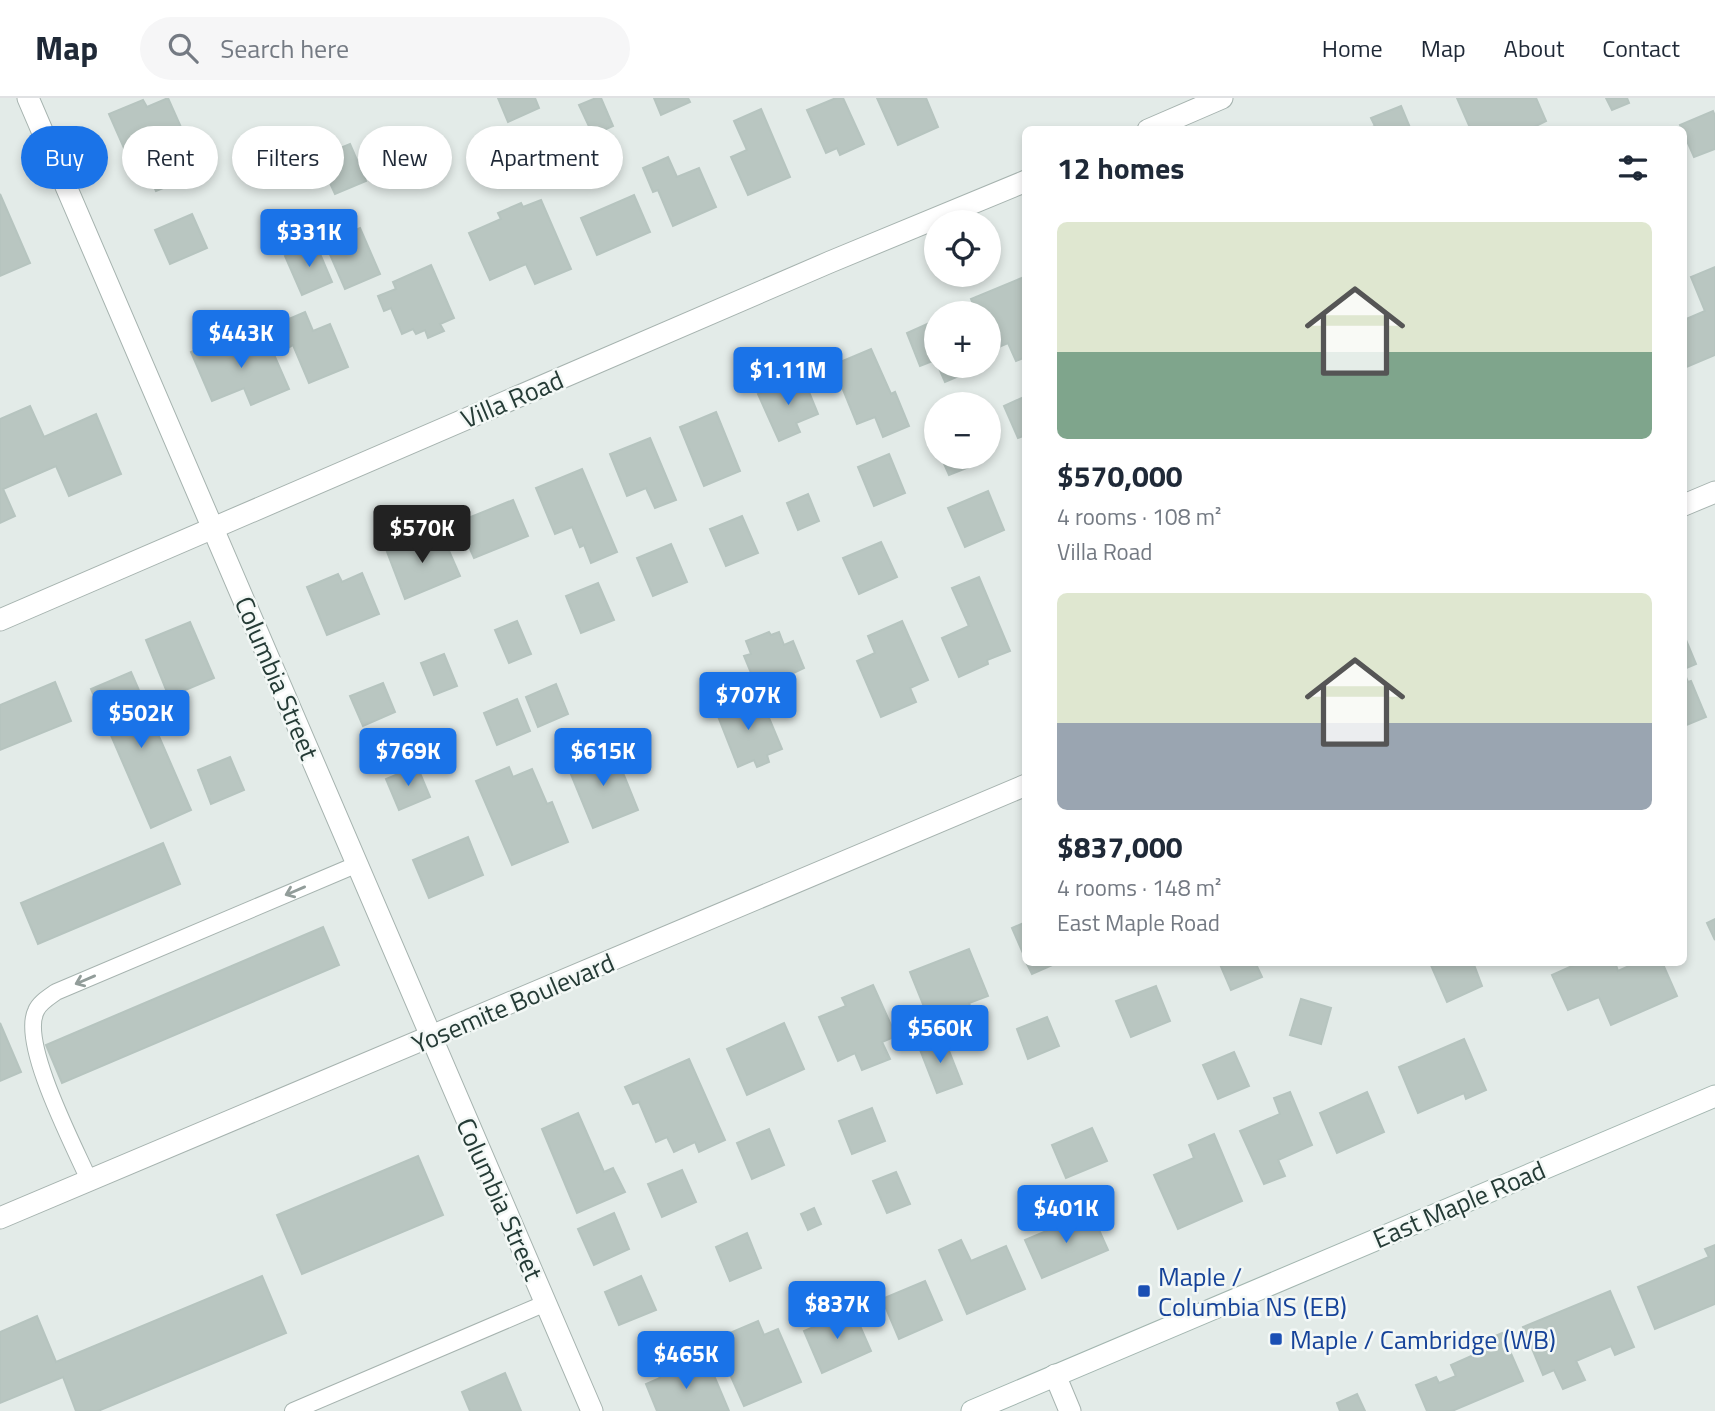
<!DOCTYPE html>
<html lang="en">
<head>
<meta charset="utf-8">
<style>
  body { margin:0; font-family:"Titillium Web",sans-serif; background:#f6f6f7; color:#1f2937; height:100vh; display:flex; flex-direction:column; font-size:26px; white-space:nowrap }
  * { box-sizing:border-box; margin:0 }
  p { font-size:23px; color:#747a83 }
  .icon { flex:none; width:38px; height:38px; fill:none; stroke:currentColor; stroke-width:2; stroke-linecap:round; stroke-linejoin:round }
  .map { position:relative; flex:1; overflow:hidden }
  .side { position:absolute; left:1022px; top:28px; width:665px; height:840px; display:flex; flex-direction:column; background:#fff; border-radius:10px; box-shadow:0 4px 10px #0003 }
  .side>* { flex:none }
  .guide { position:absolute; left:21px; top:28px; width:665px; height:63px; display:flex; gap:14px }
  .tools { position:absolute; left:924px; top:112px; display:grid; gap:14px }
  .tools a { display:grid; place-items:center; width:77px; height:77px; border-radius:50%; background:#fff; box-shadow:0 4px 10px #0003; font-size:35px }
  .price { position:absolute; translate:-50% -60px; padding:0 16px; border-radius:7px; background:#1a73e8; color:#fff; font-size:23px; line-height:46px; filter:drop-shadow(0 2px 4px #0008) }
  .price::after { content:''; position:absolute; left:50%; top:42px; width:21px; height:16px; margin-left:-10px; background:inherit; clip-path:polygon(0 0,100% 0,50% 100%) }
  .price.current { background:#222; color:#fff }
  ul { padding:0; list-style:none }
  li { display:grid; align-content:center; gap:14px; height:371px; padding:0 35px }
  li span { display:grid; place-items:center; height:217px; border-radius:10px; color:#555 }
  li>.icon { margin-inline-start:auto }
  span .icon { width:126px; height:126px; fill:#fffc; stroke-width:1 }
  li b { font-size:30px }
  h2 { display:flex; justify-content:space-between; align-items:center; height:84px; padding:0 35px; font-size:30px }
  .chip { padding:0 24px; border-radius:32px; background:#fff; box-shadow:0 4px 10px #0003; font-size:24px; line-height:63px }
  .chip.current { background:#1a73e8; color:#fff }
  header { display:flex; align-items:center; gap:42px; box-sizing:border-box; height:98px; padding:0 35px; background:#fff; border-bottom:2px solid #e0e1e3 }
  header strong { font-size:33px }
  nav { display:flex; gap:38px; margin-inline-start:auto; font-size:24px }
  .search { width:490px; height:63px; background:#f6f6f7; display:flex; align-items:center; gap:18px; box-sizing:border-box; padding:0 24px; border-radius:38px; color:#747a83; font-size:26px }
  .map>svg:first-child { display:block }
  .building { fill:#b9c6c1; stroke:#b6c4bf; stroke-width:2 }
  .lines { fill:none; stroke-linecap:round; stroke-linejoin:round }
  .lane-casing { stroke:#a6b3af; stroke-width:18 }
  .street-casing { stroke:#a6b3af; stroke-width:23 }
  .secondary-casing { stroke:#a3b6b0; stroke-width:23 }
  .lane { stroke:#fff; stroke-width:16 }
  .street { stroke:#fff; stroke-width:21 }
  .secondary { stroke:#fff; stroke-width:21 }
  .oneway { stroke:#929d9a }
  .transit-dot { fill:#1a4fb4; stroke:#f3f8f6; stroke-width:2.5 }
  .labels { text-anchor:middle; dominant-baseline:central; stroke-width:5; stroke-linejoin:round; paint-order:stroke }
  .street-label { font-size:26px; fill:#253b36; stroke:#f3f8f6 }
  .transit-label { font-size:26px; fill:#164399; stroke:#f3f8f6; text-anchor:start }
</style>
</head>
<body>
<header>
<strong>Map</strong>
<div class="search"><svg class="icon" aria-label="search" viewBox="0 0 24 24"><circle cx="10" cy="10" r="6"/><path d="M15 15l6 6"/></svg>Search here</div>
<nav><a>Home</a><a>Map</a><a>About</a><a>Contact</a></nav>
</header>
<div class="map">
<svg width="1715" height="1313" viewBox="0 0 1715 1313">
  <rect width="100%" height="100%" fill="#e3ebe8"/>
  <!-- building -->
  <g class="building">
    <polygon points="168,0 196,63 173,73 178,84 156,93 151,82 141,79 139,74 135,75 109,16 143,2 147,9"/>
    <polygon points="498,0 535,0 539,10 508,24"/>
    <polygon points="596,0 601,0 613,28 593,37 579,7"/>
    <polygon points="654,0 688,0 690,4 661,17"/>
    <polygon points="836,0 843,0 864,46 840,57 837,50 826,55 807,12"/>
    <polygon points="877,0 926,0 938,29 898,47"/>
    <polygon points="1457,0 1536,0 1546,23 1528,32 1471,32"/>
    <polygon points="1606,0 1627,0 1629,5 1612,12"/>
    <polygon points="1401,8 1411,32 1365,32 1375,28 1371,20"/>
    <polygon points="761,11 790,79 748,97 731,59 747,52 734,23"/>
    <polygon points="1713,13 1715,18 1715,51 1694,59 1680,27"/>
    <polygon points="350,46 366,83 335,96 318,59"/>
    <polygon points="668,59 677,79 699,70 716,109 673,128 658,92 653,94 643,70"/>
    <polygon points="0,96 30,165 0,178"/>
    <polygon points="634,97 650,134 597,157 581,120"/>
    <polygon points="541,102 571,171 535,186 526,166 490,182 469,135 501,121 498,115 521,105 523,109"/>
    <polygon points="192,116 207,150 170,166 155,132"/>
    <polygon points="360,130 380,176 345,191 325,145"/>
    <polygon points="315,144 332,184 302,197 285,158"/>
    <polygon points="431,167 454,220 440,226 444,233 428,240 425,232 416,236 413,231 402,236 391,210 384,213 378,198 396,191 393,184"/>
    <polygon points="1715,169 1715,257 1684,270 1684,222 1705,213 1691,179"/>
    <polygon points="1024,179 1026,259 1016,263 1008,245 992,252 989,244 989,215 977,215 971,201"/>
    <polygon points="305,214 313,233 330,226 348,269 309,285 293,247 288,250 277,226"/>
    <polygon points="936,222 936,263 935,262 920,268 907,235"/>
    <polygon points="265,236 289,291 251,307 244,290 212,303 191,254 222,240 227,252"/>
    <polygon points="871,251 891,296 895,294 909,328 883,339 875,319 857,326 833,267"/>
    <polygon points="938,268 971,268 973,272 945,284"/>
    <polygon points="802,277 818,316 796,325 800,334 779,343 758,296"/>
    <polygon points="1026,298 1026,337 1018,340 1004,308"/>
    <polygon points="30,308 44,339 96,316 121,376 69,398 56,368 3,391 15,418 0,425 0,321"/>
    <polygon points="716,314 740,373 704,388 680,329"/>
    <polygon points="650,340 676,402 655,410 646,390 627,398 610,356"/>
    <polygon points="889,356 905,395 874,408 858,369"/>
    <polygon points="941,359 980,359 982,364 949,377"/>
    <polygon points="582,371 617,454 591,465 584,447 580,449 572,429 555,436 536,390"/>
    <polygon points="988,393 1004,432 965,449 948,410"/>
    <polygon points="808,396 819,423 798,432 787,405"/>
    <polygon points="513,402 528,438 474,460 458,424"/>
    <polygon points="742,418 758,455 726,468 710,431"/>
    <polygon points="419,438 423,448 443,439 460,478 405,501 386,451"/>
    <polygon points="881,444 897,479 859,496 843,460"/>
    <polygon points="671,446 687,484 653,498 637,460"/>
    <polygon points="362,475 379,516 327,537 307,489 338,476 342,484"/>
    <polygon points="979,479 1010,553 987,562 988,566 959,579 942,540 969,528 952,490"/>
    <polygon points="598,485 614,522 581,535 566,498"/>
    <polygon points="517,523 531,556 509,565 495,532"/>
    <polygon points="902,523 928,582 910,590 916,604 881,619 857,563 875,555 868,538"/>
    <polygon points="190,524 214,580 169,599 146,542"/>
    <polygon points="769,534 771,537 779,534 784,547 793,543 804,570 758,592 744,558 751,556 746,543"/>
    <polygon points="1686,542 1696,566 1684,571 1684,543"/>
    <polygon points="444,556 457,588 434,597 421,565"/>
    <polygon points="131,574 191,712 151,730 91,591"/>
    <polygon points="1684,574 1688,584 1691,583 1706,619 1684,628"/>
    <polygon points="55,584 71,623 0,652 0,607"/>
    <polygon points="383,585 395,614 363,628 350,598"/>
    <polygon points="556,586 568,616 538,629 526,599"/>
    <polygon points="734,600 740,613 762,603 782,651 767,657 769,664 757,669 754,662 738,669 714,608"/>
    <polygon points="517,601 530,633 497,647 484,615"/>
    <polygon points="613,650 638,712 593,730 568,669"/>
    <polygon points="230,659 244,692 211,706 198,672"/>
    <polygon points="417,668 430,699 399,712 386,681"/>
    <polygon points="509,669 513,679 532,671 547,706 552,704 568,744 512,767 476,683"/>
    <polygon points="468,739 483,777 429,800 413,762"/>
    <polygon points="163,745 180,786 38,846 21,805"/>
    <polygon points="1715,821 1715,842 1707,825"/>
    <polygon points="1026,824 1026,862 1012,830"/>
    <polygon points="323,829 339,867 62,985 46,947"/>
    <polygon points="969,851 988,898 969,905 975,920 940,933 934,919 929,921 910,874"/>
    <polygon points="1026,864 1059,864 1032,876"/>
    <polygon points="1219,864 1255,864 1262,879 1231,892"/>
    <polygon points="1473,864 1482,888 1447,904 1430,865"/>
    <polygon points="1581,864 1615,864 1618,873 1638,864 1662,864 1677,898 1611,927 1599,899 1568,912 1552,877"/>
    <polygon points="873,887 896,938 882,944 890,961 862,972 855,955 838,963 819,919 846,908 842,900"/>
    <polygon points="1156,888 1170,923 1131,939 1116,903"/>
    <polygon points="1301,901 1331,910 1321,946 1290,937"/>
    <polygon points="1047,919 1059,948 1028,961 1017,931"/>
    <polygon points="0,925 21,974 0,983"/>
    <polygon points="784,925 804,971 747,997 727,951"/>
    <polygon points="944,940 962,986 937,995 919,949"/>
    <polygon points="1464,941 1486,992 1466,1001 1464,995 1418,1015 1399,969"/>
    <polygon points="1234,954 1249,988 1218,1001 1203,967"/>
    <polygon points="689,961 725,1042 699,1054 695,1044 674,1054 667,1039 656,1044 639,1004 633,1006 625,989"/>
    <polygon points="1290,994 1312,1047 1278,1062 1285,1078 1264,1086 1240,1033 1280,1016 1274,1000"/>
    <polygon points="1367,994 1384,1034 1337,1055 1320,1015"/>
    <polygon points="872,1010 885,1043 852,1056 839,1023"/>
    <polygon points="578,1015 604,1074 613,1070 625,1094 577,1115 542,1031"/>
    <polygon points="1092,1030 1107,1063 1066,1080 1052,1047"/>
    <polygon points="769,1031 784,1067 752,1081 737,1045"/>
    <polygon points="1214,1036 1242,1103 1178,1131 1154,1077 1194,1060 1189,1047"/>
    <polygon points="418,1058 443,1117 302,1176 277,1117"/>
    <polygon points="682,1072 696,1104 662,1119 648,1086"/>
    <polygon points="896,1074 910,1106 887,1115 873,1083"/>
    <polygon points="814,1110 821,1126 808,1132 801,1116"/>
    <polygon points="1091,1114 1108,1152 1042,1180 1025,1142"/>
    <polygon points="614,1115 629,1151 594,1167 578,1131"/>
    <polygon points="747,1135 761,1170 730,1183 716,1149"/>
    <polygon points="961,1142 971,1163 1006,1148 1025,1191 967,1216 939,1152"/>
    <polygon points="1715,1147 1715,1206 1655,1231 1638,1189 1709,1159 1705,1151"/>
    <polygon points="262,1178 286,1235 98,1313 76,1313 63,1279 0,1305 0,1234 37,1218 56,1264"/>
    <polygon points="641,1178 656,1212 619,1227 605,1194"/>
    <polygon points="925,1183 942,1222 899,1241 882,1201"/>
    <polygon points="1610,1193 1634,1249 1615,1257 1611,1248 1576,1263 1585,1282 1563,1291 1554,1272 1543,1277 1523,1229"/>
    <polygon points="853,1212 871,1253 822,1275 804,1233"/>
    <polygon points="758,1223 764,1237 778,1231 801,1284 744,1308 721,1256 724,1254 718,1240"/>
    <polygon points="1502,1235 1523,1283 1452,1313 1427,1313 1416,1287 1436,1279 1439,1285 1456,1278 1451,1267 1476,1256 1472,1248"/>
    <polygon points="679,1264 686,1278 710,1268 729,1313 657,1313 646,1286 660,1280 657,1273"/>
    <polygon points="505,1275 521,1313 470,1313 462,1294"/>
    <polygon points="1357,1296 1365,1313 1340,1313 1337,1305"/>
  </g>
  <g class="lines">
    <!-- lane casing -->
    <g class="lane-casing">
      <g id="lane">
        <path d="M89,1082C74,1048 20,945 36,913C39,905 49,899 56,894L358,766"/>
        <polyline points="293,1313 546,1205"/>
      </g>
    </g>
    <!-- street casing -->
    <g class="street-casing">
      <g id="street">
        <polyline points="28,0 592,1313"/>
        <polyline points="1148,32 1222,0"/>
        <polyline points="1684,407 1715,394"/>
        <polyline points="0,522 830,164 1026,83"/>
        <polyline points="0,1120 1026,687"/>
        <polyline points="1055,1277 1070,1313"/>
      </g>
    </g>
    <!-- secondary casing -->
    <g class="secondary-casing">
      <polyline id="secondary" points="972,1313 1715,998"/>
    </g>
    <!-- lane -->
    <use href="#lane" class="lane"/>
    <!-- street -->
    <use href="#street" class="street"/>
    <!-- secondary -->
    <use href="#secondary" class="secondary"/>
  </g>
  <!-- one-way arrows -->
  <defs><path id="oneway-shaft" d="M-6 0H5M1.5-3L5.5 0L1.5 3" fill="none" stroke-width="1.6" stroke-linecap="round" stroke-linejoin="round" transform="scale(1.75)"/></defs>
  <g class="oneway">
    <use href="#oneway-shaft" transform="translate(295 793) rotate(157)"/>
    <use href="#oneway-shaft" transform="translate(85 882) rotate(157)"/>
  </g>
  <!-- markers -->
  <g class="transit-dot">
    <rect x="1137" y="1186" width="14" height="14" rx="3.5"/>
    <rect x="1269" y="1234" width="14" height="14" rx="3.5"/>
  </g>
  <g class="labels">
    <!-- street labels -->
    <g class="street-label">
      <text transform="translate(512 301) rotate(-23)">Villa Road</text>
      <text transform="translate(277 580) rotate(67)">Columbia Street</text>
      <text transform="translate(513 905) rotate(-23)">Yosemite Boulevard</text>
      <text transform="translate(500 1101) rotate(66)">Columbia Street</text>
      <text transform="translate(1459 1106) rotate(-23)">East Maple Road</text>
    </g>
    <!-- transit labels -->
    <g class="transit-label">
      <text x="1158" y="1178">Maple /<tspan x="1158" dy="30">Columbia NS (EB)</tspan></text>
      <text x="1290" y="1241">Maple / Cambridge (WB)</text>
    </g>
  </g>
</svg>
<div class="tools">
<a><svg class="icon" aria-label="locate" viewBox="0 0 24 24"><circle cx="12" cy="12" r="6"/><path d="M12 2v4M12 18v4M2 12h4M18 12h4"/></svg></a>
<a>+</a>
<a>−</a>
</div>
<b class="price" style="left:309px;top:171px">$331K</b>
<b class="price" style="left:241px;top:272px">$443K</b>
<b class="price" style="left:788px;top:309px">$1.11M</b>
<b class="price current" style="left:422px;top:467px">$570K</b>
<b class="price" style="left:748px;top:634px">$707K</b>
<b class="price" style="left:141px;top:652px">$502K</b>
<b class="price" style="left:408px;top:690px">$769K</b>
<b class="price" style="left:603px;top:690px">$615K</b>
<b class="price" style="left:940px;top:967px">$560K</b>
<b class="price" style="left:1066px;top:1147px">$401K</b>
<b class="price" style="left:837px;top:1243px">$837K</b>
<b class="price" style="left:686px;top:1293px">$465K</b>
<div class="guide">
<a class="chip current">Buy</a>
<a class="chip">Rent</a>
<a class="chip">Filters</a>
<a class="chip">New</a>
<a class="chip">Apartment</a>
</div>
<section class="side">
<h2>12 homes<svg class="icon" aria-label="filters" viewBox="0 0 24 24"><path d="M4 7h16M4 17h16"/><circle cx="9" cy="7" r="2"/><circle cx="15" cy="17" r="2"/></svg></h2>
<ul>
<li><span style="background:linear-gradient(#dfe7d0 60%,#7fa58c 0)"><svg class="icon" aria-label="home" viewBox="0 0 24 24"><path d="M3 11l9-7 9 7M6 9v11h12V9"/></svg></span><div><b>$570,000</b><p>4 rooms · 108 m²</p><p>Villa Road</p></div></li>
<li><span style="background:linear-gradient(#dfe7d0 60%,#9aa5b1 0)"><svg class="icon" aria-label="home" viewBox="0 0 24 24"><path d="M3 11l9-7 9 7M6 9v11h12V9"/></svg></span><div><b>$837,000</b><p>4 rooms · 148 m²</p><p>East Maple Road</p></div></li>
</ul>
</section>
</div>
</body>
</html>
